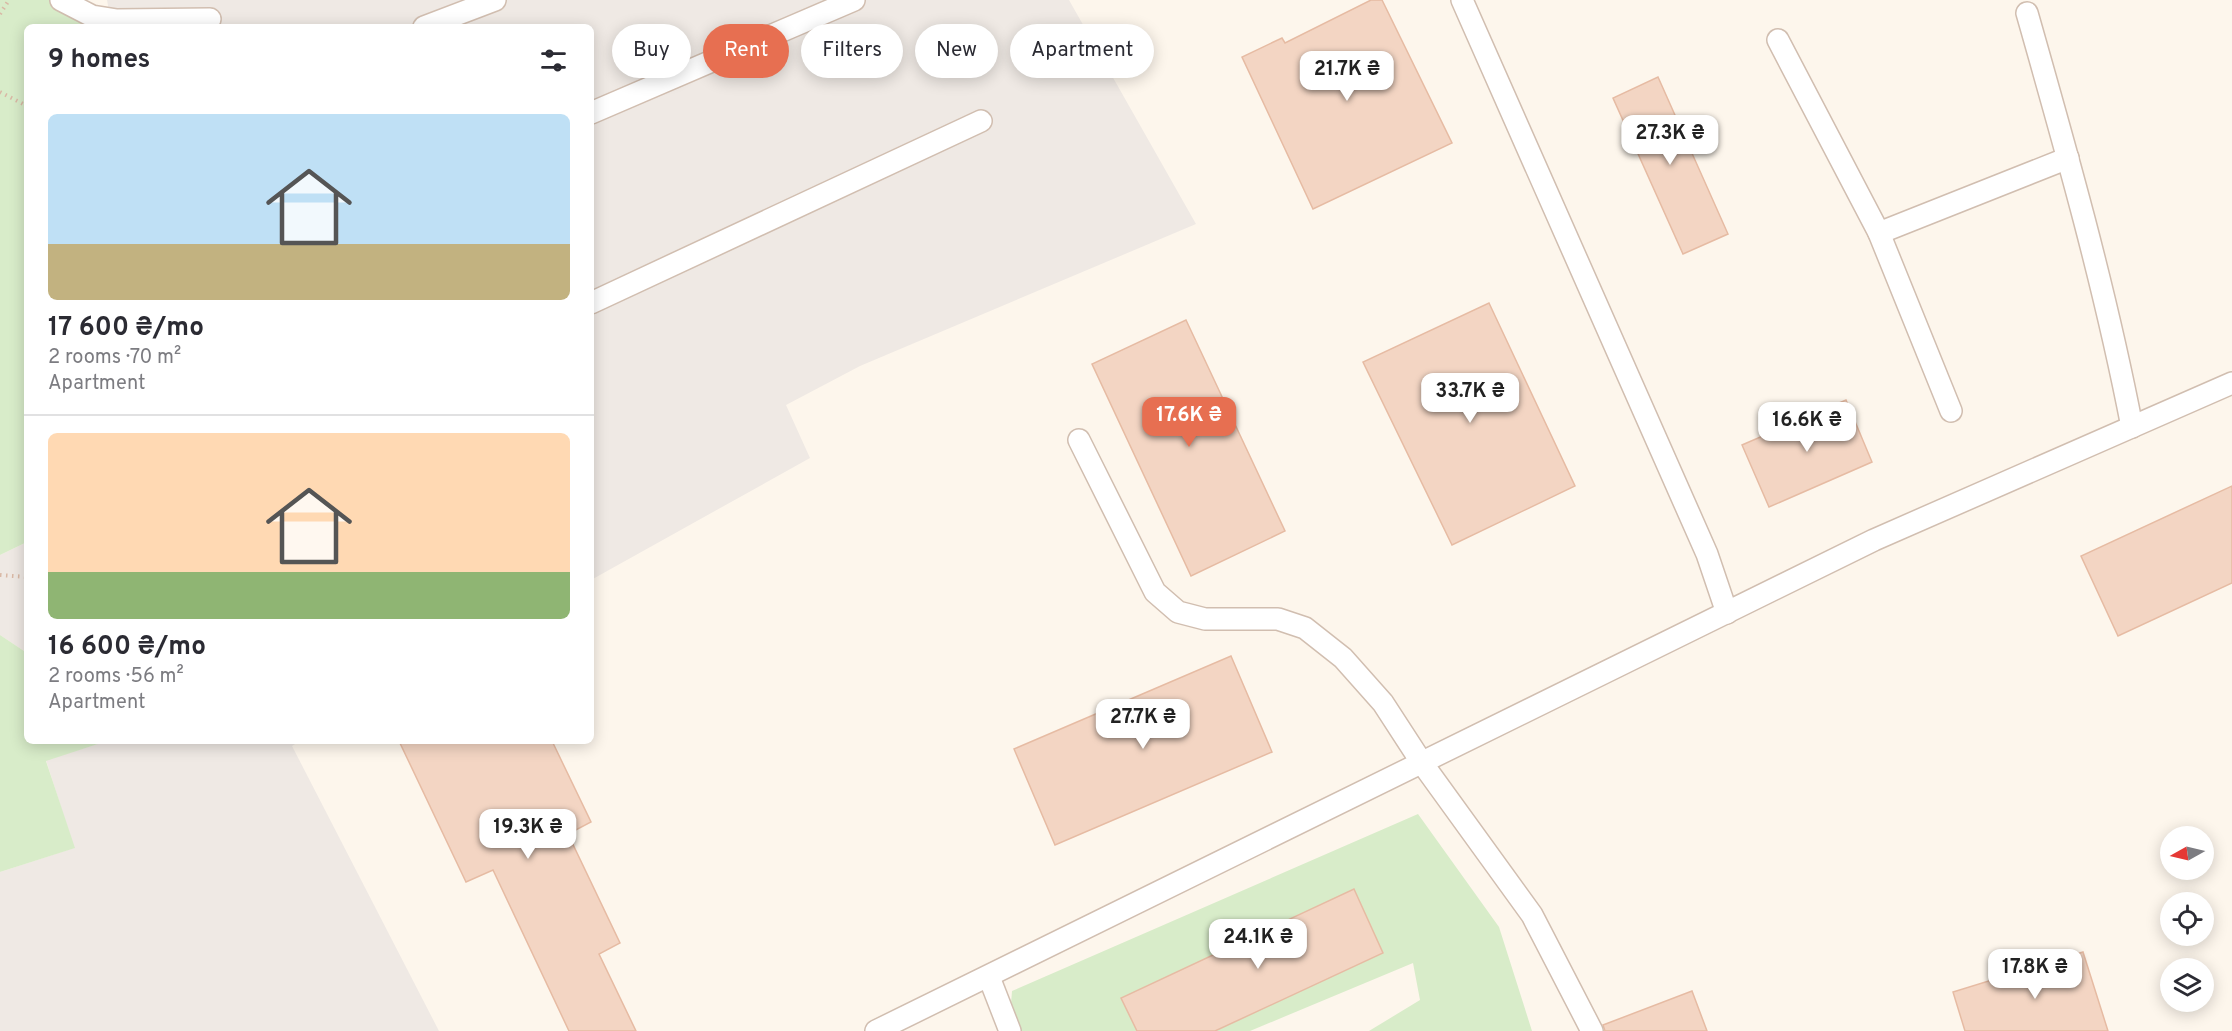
<!DOCTYPE html>
<html lang="en">
<head>
<meta charset="utf-8">
<style>
  body { margin:0; font-family:Overpass,sans-serif; background:#f7f7f7; color:#2b2b33; height:100vh; display:flex; flex-direction:column; font-size:22px; white-space:nowrap }
  * { box-sizing:border-box; margin:0 }
  p { font-size:20px; color:#7c7c81 }
  .icon { flex:none; width:33px; height:33px; fill:none; stroke:currentColor; stroke-width:2; stroke-linecap:round; stroke-linejoin:round }
  .map { position:relative; flex:1; overflow:hidden }
  .drawer { position:absolute; left:24px; top:24px; width:570px; height:720px; display:flex; flex-direction:column; background:#fff; border-radius:9px; box-shadow:0 3px 15px #0003 }
  .drawer>* { flex:none }
  .top-card { position:absolute; left:612px; top:24px; width:570px; height:54px; display:flex; gap:12px }
  .needle { width:39px; rotate:262deg }
  .tools { position:absolute; left:2160px; top:826px; display:grid; gap:12px }
  .tools a { display:grid; place-items:center; width:54px; height:54px; border-radius:50%; background:#fff; box-shadow:0 3px 15px #0003; font-size:30px }
  .price { position:absolute; translate:-50% -51px; padding:0 14px; border-radius:12px; background:#fff; color:#222; font-size:20px; line-height:39px; filter:drop-shadow(0 2px 3px #0008) }
  .price::after { content:''; position:absolute; left:50%; top:36px; width:18px; height:14px; margin-left:-9px; background:inherit; clip-path:polygon(0 0,100% 0,50% 100%) }
  .price.current { background:#e76f51; color:#fff }
  ul { padding:0; list-style:none }
  li { display:grid; align-content:center; gap:12px; height:318px; padding:0 24px }
  li+li { border-top:2px solid #e1e1e2 }
  li span { display:grid; place-items:center; height:186px; border-radius:9px; color:#555 }
  li>.icon { margin-inline-start:auto }
  span .icon { width:108px; height:108px; fill:#fffc; stroke-width:1 }
  li b { font-size:26px }
  h2 { display:flex; justify-content:space-between; align-items:center; height:72px; padding:0 24px; font-size:26px }
  .pill { padding:0 21px; border-radius:27px; background:#fff; box-shadow:0 3px 15px #0003; font-size:21px; line-height:54px }
  .pill.current { background:#e76f51; color:#fff }
  .map>svg:first-child { display:block }
  .industrial { fill:#efe9e4 }
  .green { fill:#d8ecc9 }
  .building { fill:#f3d5c3; stroke:#e6bba3; stroke-width:1.5 }
  .lines { fill:none; stroke-linecap:round; stroke-linejoin:round }
  .service-casing { stroke:#d1beb0; stroke-width:24 }
  .path { stroke:#d9b8a5; stroke-width:4; stroke-dasharray:1.5 4.5; stroke-linecap:butt }
  .service { stroke:#fff; stroke-width:21 }
</style>
</head>
<body>
<div class="map">
<svg width="2232" height="1031" viewBox="0 0 2232 1031">
  <rect width="100%" height="100%" fill="#fdf6ec"/>
  <!-- industrial -->
  <g class="industrial">
    <polygon points="107,0 1069,0 1196,224 860,366 786,405 810,458 591,580 591,27 112,27"/>
    <polygon points="27,542 27,653 0,635 0,555"/>
    <polygon points="107,741 300,741 292,746 439,1031 0,1031 0,872 74,848 46,760"/>
  </g>
  <!-- green -->
  <g class="green">
    <polygon points="0,0 75,0 85,27 27,27 27,542 0,555"/>
    <polygon points="0,635 27,653 27,741 107,741 46,761 75,848 0,872"/>
    <polygon points="1418,814 1499,927 1532,1031 1369,1031 1420,1000 1413,963 1250,1031 1018,1031 1011,1004 1012,991"/>
  </g>
  <!-- building -->
  <g class="building">
    <polygon points="1371,0 1382,0 1452,143 1313,209 1242,57 1282,38 1285,43"/>
    <polygon points="1658,77 1728,234 1683,254 1613,98"/>
    <polygon points="1489,303 1575,486 1452,545 1363,362"/>
    <polygon points="1186,320 1285,531 1191,576 1092,364"/>
    <polygon points="1846,400 1872,462 1769,507 1742,445"/>
    <polygon points="2232,486 2232,583 2118,636 2081,556"/>
    <polygon points="1231,656 1272,752 1055,845 1014,749"/>
    <polygon points="399,741 552,741 591,822 568,834 620,943 599,954 636,1031 569,1031 493,870 466,882"/>
    <polygon points="1354,889 1383,953 1215,1031 1137,1031 1121,998"/>
    <polygon points="2083,952 2108,1031 1965,1031 1953,992"/>
    <polygon points="1692,991 1707,1031 1605,1031 1603,1025"/>
  </g>
  <g class="lines">
    <!-- service casing -->
    <g class="service-casing">
      <g id="service">
        <polyline points="61,0 92,16 117,20 210,19"/>
        <polyline points="1462,0 1707,554 1727,613"/>
        <path d="M2027,13C2066,150 2105,287 2132,427"/>
        <polyline points="424,27 495,0"/>
        <polyline points="1778,40 1879,233 1951,411"/>
        <polyline points="591,113 854,0"/>
        <polyline points="1879,233 2068,158"/>
        <polyline points="591,303 981,121"/>
        <polyline points="1079,440 1155,592 1178,612 1205,619 1278,619 1305,628 1343,658 1383,703 1422,763 1532,915 1592,1031"/>
        <polyline points="989,977 1010,1031"/>
        <polyline points="876,1031 1874,540 2232,383"/>
      </g>
    </g>
    <!-- path -->
    <g class="path">
      <polyline points="0,14 9,0"/>
      <polyline points="0,92 27,106"/>
      <polyline points="0,575 27,577"/>
    </g>
    <!-- service -->
    <use href="#service" class="service"/>
  </g>
</svg>
<div class="tools">
<a><svg class="needle" viewBox="-14 -14 28 28"><path d="M0-13l5 13h-10z" fill="#e53935"/><path d="M0 13l5-13h-10z" fill="#7c7c81"/></svg></a>
<a><svg class="icon" aria-label="locate" viewBox="0 0 24 24"><circle cx="12" cy="12" r="6"/><path d="M12 2v4M12 18v4M2 12h4M18 12h4"/></svg></a>
<a><svg class="icon" aria-label="layers" viewBox="0 0 24 24"><path d="M12 4l9 5-9 5-9-5zM3 14l9 5 9-5"/></svg></a>
</div>
<b class="price" style="left:1347px;top:102px">21.7K ₴</b>
<b class="price" style="left:1670px;top:166px">27.3K ₴</b>
<b class="price" style="left:1470px;top:424px">33.7K ₴</b>
<b class="price current" style="left:1189px;top:448px">17.6K ₴</b>
<b class="price" style="left:1807px;top:453px">16.6K ₴</b>
<b class="price" style="left:1143px;top:750px">27.7K ₴</b>
<b class="price" style="left:528px;top:860px">19.3K ₴</b>
<b class="price" style="left:1258px;top:970px">24.1K ₴</b>
<b class="price" style="left:2035px;top:1000px">17.8K ₴</b>
<div class="top-card">
<a class="pill">Buy</a>
<a class="pill current">Rent</a>
<a class="pill">Filters</a>
<a class="pill">New</a>
<a class="pill">Apartment</a>
</div>
<section class="drawer">
<h2>9 homes<svg class="icon" aria-label="filters" viewBox="0 0 24 24"><path d="M4 7h16M4 17h16"/><circle cx="9" cy="7" r="2"/><circle cx="15" cy="17" r="2"/></svg></h2>
<ul>
<li><span style="background:linear-gradient(#bfe0f5 70%,#c2b280 0)"><svg class="icon" aria-label="home" viewBox="0 0 24 24"><path d="M3 11l9-7 9 7M6 9v11h12V9"/></svg></span><div><b>17 600 ₴/mo</b><p>2 rooms · 70 m²</p><p>Apartment</p></div></li>
<li><span style="background:linear-gradient(#ffd9b3 75%,#8fb573 0)"><svg class="icon" aria-label="home" viewBox="0 0 24 24"><path d="M3 11l9-7 9 7M6 9v11h12V9"/></svg></span><div><b>16 600 ₴/mo</b><p>2 rooms · 56 m²</p><p>Apartment</p></div></li>
</ul>
</section>
</div>
</body>
</html>
